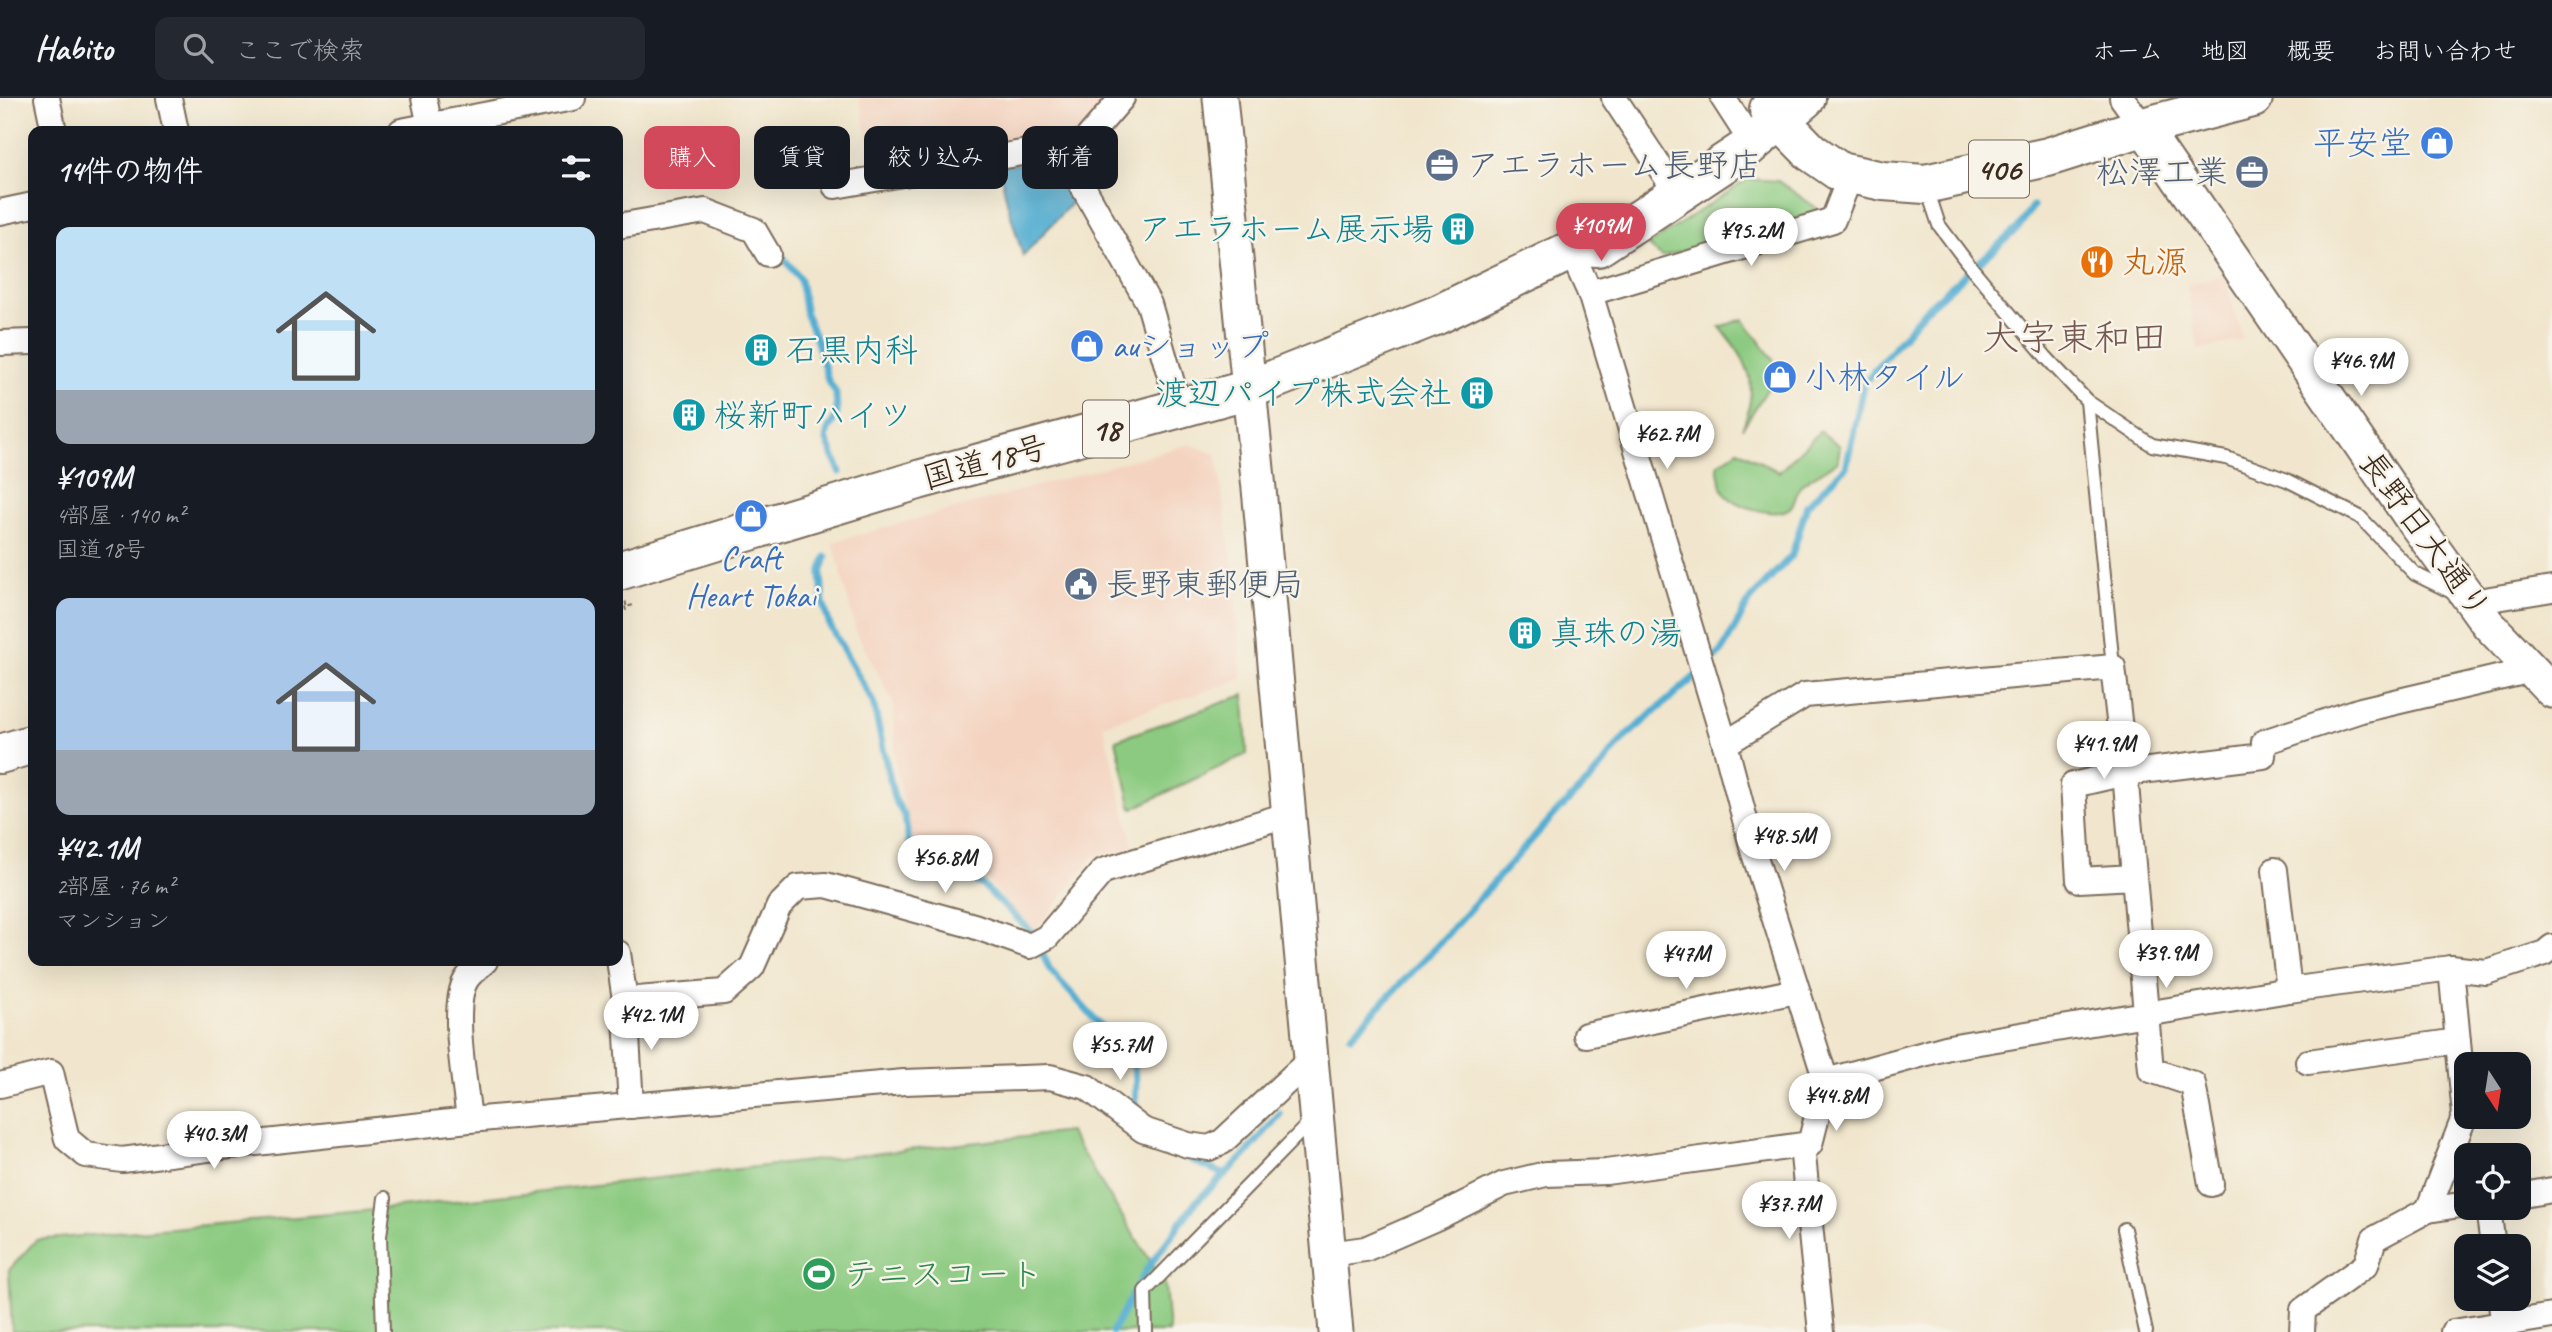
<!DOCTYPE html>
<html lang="ja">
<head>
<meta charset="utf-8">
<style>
  body { margin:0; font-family:Caveat,"Klee One",sans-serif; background:#242831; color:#f1f3f6; height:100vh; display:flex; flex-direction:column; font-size:26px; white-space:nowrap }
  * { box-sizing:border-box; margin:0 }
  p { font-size:23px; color:#9ea1a6 }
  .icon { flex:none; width:38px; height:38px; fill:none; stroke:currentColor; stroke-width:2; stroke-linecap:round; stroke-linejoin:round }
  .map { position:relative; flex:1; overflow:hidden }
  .sheet { position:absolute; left:28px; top:28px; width:595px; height:840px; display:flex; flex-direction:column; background:#171b24; border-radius:14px; box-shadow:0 7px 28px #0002 }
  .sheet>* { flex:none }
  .hud { position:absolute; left:644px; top:28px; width:665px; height:63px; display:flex; gap:14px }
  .needle { width:46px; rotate:168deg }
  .tools { position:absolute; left:2454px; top:954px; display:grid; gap:14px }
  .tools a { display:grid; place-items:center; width:77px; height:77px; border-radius:14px; background:#171b24; box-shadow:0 7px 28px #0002; font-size:35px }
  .price { position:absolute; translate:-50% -60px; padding:0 16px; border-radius:24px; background:#fff; color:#222; font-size:23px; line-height:46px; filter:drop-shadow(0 2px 4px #0008) }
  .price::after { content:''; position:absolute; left:50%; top:42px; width:21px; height:16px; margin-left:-10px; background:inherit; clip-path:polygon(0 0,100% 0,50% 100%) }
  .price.selected { background:#d1495b; color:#fff }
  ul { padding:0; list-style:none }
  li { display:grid; align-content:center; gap:14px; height:371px; padding:0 28px }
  li span { display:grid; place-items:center; height:217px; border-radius:14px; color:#555 }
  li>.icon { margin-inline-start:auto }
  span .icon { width:126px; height:126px; fill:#fffc; stroke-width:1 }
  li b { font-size:30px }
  h2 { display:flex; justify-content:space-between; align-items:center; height:84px; padding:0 28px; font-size:30px }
  .chip { padding:0 24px; border-radius:14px; background:#171b24; box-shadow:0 7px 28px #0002; font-size:24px; line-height:63px }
  .chip.selected { background:#d1495b; color:#fff }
  header { display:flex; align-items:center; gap:42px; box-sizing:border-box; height:98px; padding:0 35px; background:#171b24; border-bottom:2px solid #363941 }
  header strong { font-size:33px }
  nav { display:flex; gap:38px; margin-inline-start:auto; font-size:24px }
  .search { width:490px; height:63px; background:#242831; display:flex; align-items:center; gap:18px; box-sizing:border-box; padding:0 24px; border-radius:14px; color:#9ea1a6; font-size:26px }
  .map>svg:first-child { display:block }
  .built { fill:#f4d3c0 }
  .green { fill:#8bca80; stroke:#637a4f; stroke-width:2 }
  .water { fill:#55aed2; stroke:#486c78; stroke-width:2 }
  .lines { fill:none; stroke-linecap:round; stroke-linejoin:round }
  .stream { stroke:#55aed2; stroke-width:7 }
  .lane-casing { stroke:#7b6c5b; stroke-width:16 }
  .street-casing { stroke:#7b6c5b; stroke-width:28 }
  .secondary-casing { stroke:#7b6c5b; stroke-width:37 }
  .highway-casing { stroke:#7b6c5b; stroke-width:42 }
  .path { stroke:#7b6c5b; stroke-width:4.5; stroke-dasharray:2 5; stroke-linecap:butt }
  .lane { stroke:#fff; stroke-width:12 }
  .street { stroke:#fff; stroke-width:24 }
  .secondary { stroke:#fff; stroke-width:33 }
  .highway { stroke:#fff; stroke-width:38 }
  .labels { text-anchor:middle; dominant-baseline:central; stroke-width:5; stroke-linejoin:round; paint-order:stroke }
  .shield { fill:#f7f3e8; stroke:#73665b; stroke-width:2 }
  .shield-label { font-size:32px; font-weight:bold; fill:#3b2a1e }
  .shop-label { font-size:33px; fill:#366cbe; stroke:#f7f3e8; text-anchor:start }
  .service-label { font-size:33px; fill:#4e5e75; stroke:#f7f3e8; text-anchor:start }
  .culture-label { font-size:33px; fill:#0d838f; stroke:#f7f3e8; text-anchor:start }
  .food-label { font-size:33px; fill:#c56008; stroke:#f7f3e8; text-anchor:start }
  .street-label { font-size:33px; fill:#3b2a1e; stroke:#f7f3e8 }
  .leisure-label { font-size:33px; fill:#27864d; stroke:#f7f3e8; text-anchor:start }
  .quarter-label { font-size:37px; fill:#75584f; stroke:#f7f3e8 }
</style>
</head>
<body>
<header>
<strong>Habito</strong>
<div class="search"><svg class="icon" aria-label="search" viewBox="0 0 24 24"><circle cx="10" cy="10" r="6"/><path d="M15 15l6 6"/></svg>ここで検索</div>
<nav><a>ホーム</a><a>地図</a><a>概要</a><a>お問い合わせ</a></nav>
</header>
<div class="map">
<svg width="2552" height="1234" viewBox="0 0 2552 1234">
  <rect width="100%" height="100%" fill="#f7f3e8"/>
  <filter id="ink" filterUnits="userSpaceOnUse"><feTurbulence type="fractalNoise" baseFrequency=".0143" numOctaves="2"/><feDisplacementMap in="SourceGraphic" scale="14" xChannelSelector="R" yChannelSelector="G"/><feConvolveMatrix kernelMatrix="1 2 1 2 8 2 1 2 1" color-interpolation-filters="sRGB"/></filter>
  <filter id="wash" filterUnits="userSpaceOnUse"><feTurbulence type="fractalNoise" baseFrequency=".00686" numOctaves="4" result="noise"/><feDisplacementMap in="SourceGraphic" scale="28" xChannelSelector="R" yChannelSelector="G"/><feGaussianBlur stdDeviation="1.57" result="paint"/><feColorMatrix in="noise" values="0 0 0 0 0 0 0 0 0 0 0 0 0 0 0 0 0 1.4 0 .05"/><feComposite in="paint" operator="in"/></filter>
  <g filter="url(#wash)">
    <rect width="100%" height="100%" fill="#f1e6cd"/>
    <!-- built -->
    <g class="built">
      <polygon points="859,0 1112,0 1080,41 877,76"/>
      <polygon points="2224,177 2243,242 2198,253 2187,187"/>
      <polygon points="1190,346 1217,357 1232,467 1242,581 1103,627 1134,751 1093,759 1033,835 972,764 936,762 915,751 896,673 893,605 856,534 833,444"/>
    </g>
    <!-- green -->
    <g class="green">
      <polygon points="1748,81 1778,83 1818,111 1817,116 1662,159 1648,147"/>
      <path d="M1743,221L1780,271L1742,331C1760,285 1750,266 1720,229Z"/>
      <path d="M1820,333L1840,348L1838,363C1827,371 1810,379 1801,387C1794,396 1797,409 1784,413C1770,418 1737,408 1727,398C1720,390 1719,377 1717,367L1738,352L1779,374Z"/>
      <polygon points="1244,597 1247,656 1132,711 1116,642"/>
      <polygon points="1069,1034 1165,1186 1169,1234 12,1234 9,1172 36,1142 364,1113"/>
    </g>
    <!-- water -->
    <polygon class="water" points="1060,62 1075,101 1023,158 1008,108 999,68"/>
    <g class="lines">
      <!-- stream -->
      <g class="stream">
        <polyline points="776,150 800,181 806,217 817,243 828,282 836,295 837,316 828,332 826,340 840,374"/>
        <polyline points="826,459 821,475 823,504 830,528 873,604 894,700 905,719 911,759 981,786 1033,835 1050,872 1132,962 1136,981 1135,1019"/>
        <polyline points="1706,568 1722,553 1750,502 1792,457 1807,407 1846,369 1864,285 1925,212 2018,130 2033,108"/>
        <polyline points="1351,938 1435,850 1554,717 1592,680 1623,641 1698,576"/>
        <polyline points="1176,1055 1223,1076"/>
        <polyline points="1112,1234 1147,1171 1196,1104 1245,1057 1280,1016"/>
      </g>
    </g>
  </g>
  <g filter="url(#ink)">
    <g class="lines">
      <!-- lane casing -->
      <g class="lane-casing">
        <g id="lane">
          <polyline points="1927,91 1939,127 1966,163 2046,259 2087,303 2113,569"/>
          <polyline points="2087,303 2152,347 2226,360 2287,382 2360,419 2415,476 2456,496"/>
          <polyline points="2124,1131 2146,1234"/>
          <polyline points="383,1234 380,1138 385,1100"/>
          <polyline points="1146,1234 1145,1193 1312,1022"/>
        </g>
      </g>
      <!-- street casing -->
      <g class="street-casing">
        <g id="street">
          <polyline points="47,0 54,33"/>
          <polyline points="169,0 176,33"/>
          <polyline points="424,0 431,33"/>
          <polyline points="1122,0 1084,44 1082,87 1149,206 1180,312"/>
          <polyline points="1614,0 1669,83"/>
          <polyline points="1723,0 1743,31"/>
          <polyline points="2122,0 2143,29"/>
          <polyline points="401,33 573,0"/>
          <polyline points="835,88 1084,44"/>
          <polyline points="0,114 33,107"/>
          <polyline points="618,128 705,113 754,132 768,156"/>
          <polyline points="1590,195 1833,122 1851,76"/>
          <polyline points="0,245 33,244"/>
          <polyline points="2472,504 2552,491"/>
          <polyline points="1725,646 1805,597 2113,569 2125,675 2263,658 2264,644 2361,612 2532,572"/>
          <polyline points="2275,772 2289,892"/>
          <polyline points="2134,779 2079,782 2073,687 2125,675 2151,972 2193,986 2211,1086"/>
          <polyline points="618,855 625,902 631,1008"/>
          <polyline points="2451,870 2465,1017 2428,1112 2466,1106"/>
          <polyline points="625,902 724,894 752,869 779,808 798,789 826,787 974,828 1030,848 1047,839 1103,773 1290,716"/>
          <polyline points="1586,937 1796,893"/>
          <polyline points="2308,964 2458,943"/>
          <polyline points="1826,983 1949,949 2289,892 2451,870 2486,874 2545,855 2552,849"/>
          <polyline points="0,987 51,974 67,1041 86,1057 122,1062 246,1046 469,1022 904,984 1050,979 1087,989 1143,1032 1188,1047 1209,1050 1222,1044 1312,960"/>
          <path d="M469,1022C466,989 450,909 466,882C470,875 479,869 485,863"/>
          <polyline points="1802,1048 1821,1234"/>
          <polyline points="2518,1098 2552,1092"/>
          <polyline points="2488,1110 2493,1148"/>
          <polyline points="1329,1156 1365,1151 1436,1120 1504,1086 1546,1076 1606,1074 1810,1046 1826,983 1753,752 1725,646 1590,195 1571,153"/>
          <polyline points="2500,1200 2505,1234"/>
          <polyline points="2302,1234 2303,1212 2366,1167 2374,1141 2428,1112"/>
          <polyline points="2453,1234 2552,1218"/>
        </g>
      </g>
      <!-- secondary casing -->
      <g class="secondary-casing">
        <g id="secondary">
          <path d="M1220,0C1262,411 1301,822 1336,1234"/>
          <polyline points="2143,29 2411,420 2472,504 2488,526 2552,593"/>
        </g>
      </g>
      <!-- highway casing -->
      <g class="highway-casing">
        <g id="highway">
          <polyline points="1769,11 1811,54 1840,74 1883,83 1925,86 2048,59 2143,29 2253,0"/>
          <polyline points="618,473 918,382 1250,291 1437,217 1580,148 1598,149 1747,50 1806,0"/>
          <polyline points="0,656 33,646"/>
        </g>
      </g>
      <!-- path -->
      <polyline class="path" points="618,507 630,505 631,509 618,513"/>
      <!-- lane -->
      <use href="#lane" class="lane"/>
      <!-- street -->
      <use href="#street" class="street"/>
      <!-- secondary -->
      <use href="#secondary" class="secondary"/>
      <!-- highway -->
      <use href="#highway" class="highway"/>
    </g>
  </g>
  <!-- icons -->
  <defs>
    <g id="shop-disc" transform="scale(1.75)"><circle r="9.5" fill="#3f7fe0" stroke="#f7f3e8"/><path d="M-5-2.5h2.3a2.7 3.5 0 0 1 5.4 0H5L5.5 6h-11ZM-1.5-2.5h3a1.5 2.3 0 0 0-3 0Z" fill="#fff"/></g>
    <g id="office-disc" transform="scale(1.75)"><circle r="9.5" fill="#5c6f8a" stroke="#f7f3e8"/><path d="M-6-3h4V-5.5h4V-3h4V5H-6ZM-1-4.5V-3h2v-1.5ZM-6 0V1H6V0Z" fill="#fff"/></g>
    <g id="building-disc" transform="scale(1.75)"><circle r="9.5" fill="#0f9aa8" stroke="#f7f3e8"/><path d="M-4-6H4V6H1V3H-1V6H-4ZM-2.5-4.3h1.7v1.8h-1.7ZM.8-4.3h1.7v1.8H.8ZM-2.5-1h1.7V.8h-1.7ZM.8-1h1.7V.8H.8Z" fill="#fff"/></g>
    <g id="restaurant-disc" transform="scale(1.75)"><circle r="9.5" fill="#e8710a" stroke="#f7f3e8"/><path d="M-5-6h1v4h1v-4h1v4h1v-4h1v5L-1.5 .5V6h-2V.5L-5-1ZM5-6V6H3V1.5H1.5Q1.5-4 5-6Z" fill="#fff"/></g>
    <g id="civic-disc" transform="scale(1.75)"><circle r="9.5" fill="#5c6f8a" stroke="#f7f3e8"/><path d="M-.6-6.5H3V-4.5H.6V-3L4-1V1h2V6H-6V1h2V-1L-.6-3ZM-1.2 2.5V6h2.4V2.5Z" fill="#fff"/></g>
    <g id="stadium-disc" transform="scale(1.75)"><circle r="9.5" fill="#2e9e5b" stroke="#f7f3e8"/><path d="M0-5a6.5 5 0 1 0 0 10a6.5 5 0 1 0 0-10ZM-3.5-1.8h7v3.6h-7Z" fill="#fff"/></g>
  </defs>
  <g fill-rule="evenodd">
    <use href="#shop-disc" x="2437" y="45"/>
    <use href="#office-disc" x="1442" y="67"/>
    <use href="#office-disc" x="2252" y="74"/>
    <use href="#building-disc" x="1458" y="131"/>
    <use href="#restaurant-disc" x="2097" y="164"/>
    <use href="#shop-disc" x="1087" y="248"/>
    <use href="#building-disc" x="761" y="252"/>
    <use href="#shop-disc" x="1780" y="279"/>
    <use href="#building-disc" x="1477" y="295"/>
    <use href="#building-disc" x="689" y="317"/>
    <use href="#shop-disc" x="751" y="418"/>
    <use href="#civic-disc" x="1081" y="486"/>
    <use href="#building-disc" x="1525" y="535"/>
    <use href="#stadium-disc" x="819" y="1176"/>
  </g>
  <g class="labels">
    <!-- shield labels -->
    <g class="shield">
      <rect x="1969" y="42.5" width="60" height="57" rx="5"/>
      <rect x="1083" y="302.5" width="46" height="57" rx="5"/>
    </g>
    <g class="shield-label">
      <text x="1999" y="71">406</text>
      <text x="1106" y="331">18</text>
    </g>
    <!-- shop labels -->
    <g class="shop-label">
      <text x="2412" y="45" text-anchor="end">平安堂</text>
      <text x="1112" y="248">auショップ</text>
      <text x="1804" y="279">小林タイル</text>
      <text x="751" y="460" text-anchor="middle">Craft<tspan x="751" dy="38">Heart Tokai</tspan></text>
    </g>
    <!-- service labels -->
    <g class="service-label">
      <text x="1466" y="67">アエラホーム長野店</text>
      <text x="2228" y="74" text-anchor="end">松澤工業</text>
      <text x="1106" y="486">長野東郵便局</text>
    </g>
    <!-- culture labels -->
    <g class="culture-label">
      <text x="1434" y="131" text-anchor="end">アエラホーム展示場</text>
      <text x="786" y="252">石黒内科</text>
      <text x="1452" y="295" text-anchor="end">渡辺パイプ株式会社</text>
      <text x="714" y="317">桜新町ハイツ</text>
      <text x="1550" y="535">真珠の湯</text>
    </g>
    <!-- food labels -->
    <g class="food-label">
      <text x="2122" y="164">丸源</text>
    </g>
    <!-- street labels -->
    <g class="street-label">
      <text transform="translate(985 364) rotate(-15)">国道18号</text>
      <text transform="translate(2425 437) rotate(54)">長野日大通り</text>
    </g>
    <!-- leisure labels -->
    <g class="leisure-label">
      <text x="844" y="1176">テニスコート</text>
    </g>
    <!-- quarter labels -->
    <g class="quarter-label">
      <text x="2075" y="239">大字東和田</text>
    </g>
  </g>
</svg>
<div class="tools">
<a><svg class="needle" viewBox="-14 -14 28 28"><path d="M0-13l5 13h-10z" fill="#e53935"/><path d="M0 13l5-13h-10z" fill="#9ea1a6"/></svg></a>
<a><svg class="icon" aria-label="locate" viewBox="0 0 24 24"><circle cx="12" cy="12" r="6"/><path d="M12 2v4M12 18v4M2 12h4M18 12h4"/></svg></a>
<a><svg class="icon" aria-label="layers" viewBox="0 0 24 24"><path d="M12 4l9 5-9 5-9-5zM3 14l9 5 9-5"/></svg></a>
</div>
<b class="price selected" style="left:1601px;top:165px">¥109M</b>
<b class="price" style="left:1751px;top:170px">¥95.2M</b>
<b class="price" style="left:2361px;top:300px">¥46.9M</b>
<b class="price" style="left:1667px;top:373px">¥62.7M</b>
<b class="price" style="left:2104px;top:683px">¥41.9M</b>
<b class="price" style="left:1784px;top:775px">¥48.5M</b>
<b class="price" style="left:945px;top:797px">¥56.8M</b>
<b class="price" style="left:2166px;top:892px">¥39.9M</b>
<b class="price" style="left:1686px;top:893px">¥47M</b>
<b class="price" style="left:651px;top:954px">¥42.1M</b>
<b class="price" style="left:1120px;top:984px">¥55.7M</b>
<b class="price" style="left:1836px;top:1035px">¥44.8M</b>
<b class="price" style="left:214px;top:1073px">¥40.3M</b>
<b class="price" style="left:1789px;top:1143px">¥37.7M</b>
<div class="hud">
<a class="chip selected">購入</a>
<a class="chip">賃貸</a>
<a class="chip">絞り込み</a>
<a class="chip">新着</a>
</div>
<section class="sheet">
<h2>14件の物件<svg class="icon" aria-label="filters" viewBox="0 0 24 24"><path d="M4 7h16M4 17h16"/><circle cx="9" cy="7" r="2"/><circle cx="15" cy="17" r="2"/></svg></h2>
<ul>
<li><span style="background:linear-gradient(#bfe0f5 75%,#9aa5b1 0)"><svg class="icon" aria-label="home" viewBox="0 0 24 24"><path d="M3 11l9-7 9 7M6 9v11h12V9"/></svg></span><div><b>¥109M</b><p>4部屋 · 140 m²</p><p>国道18号</p></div></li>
<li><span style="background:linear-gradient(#a9c7e8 70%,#9aa5b1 0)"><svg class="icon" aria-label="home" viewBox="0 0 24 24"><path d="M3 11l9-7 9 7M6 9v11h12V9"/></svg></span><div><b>¥42.1M</b><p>2部屋 · 76 m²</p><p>マンション</p></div></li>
</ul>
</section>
</div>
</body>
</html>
